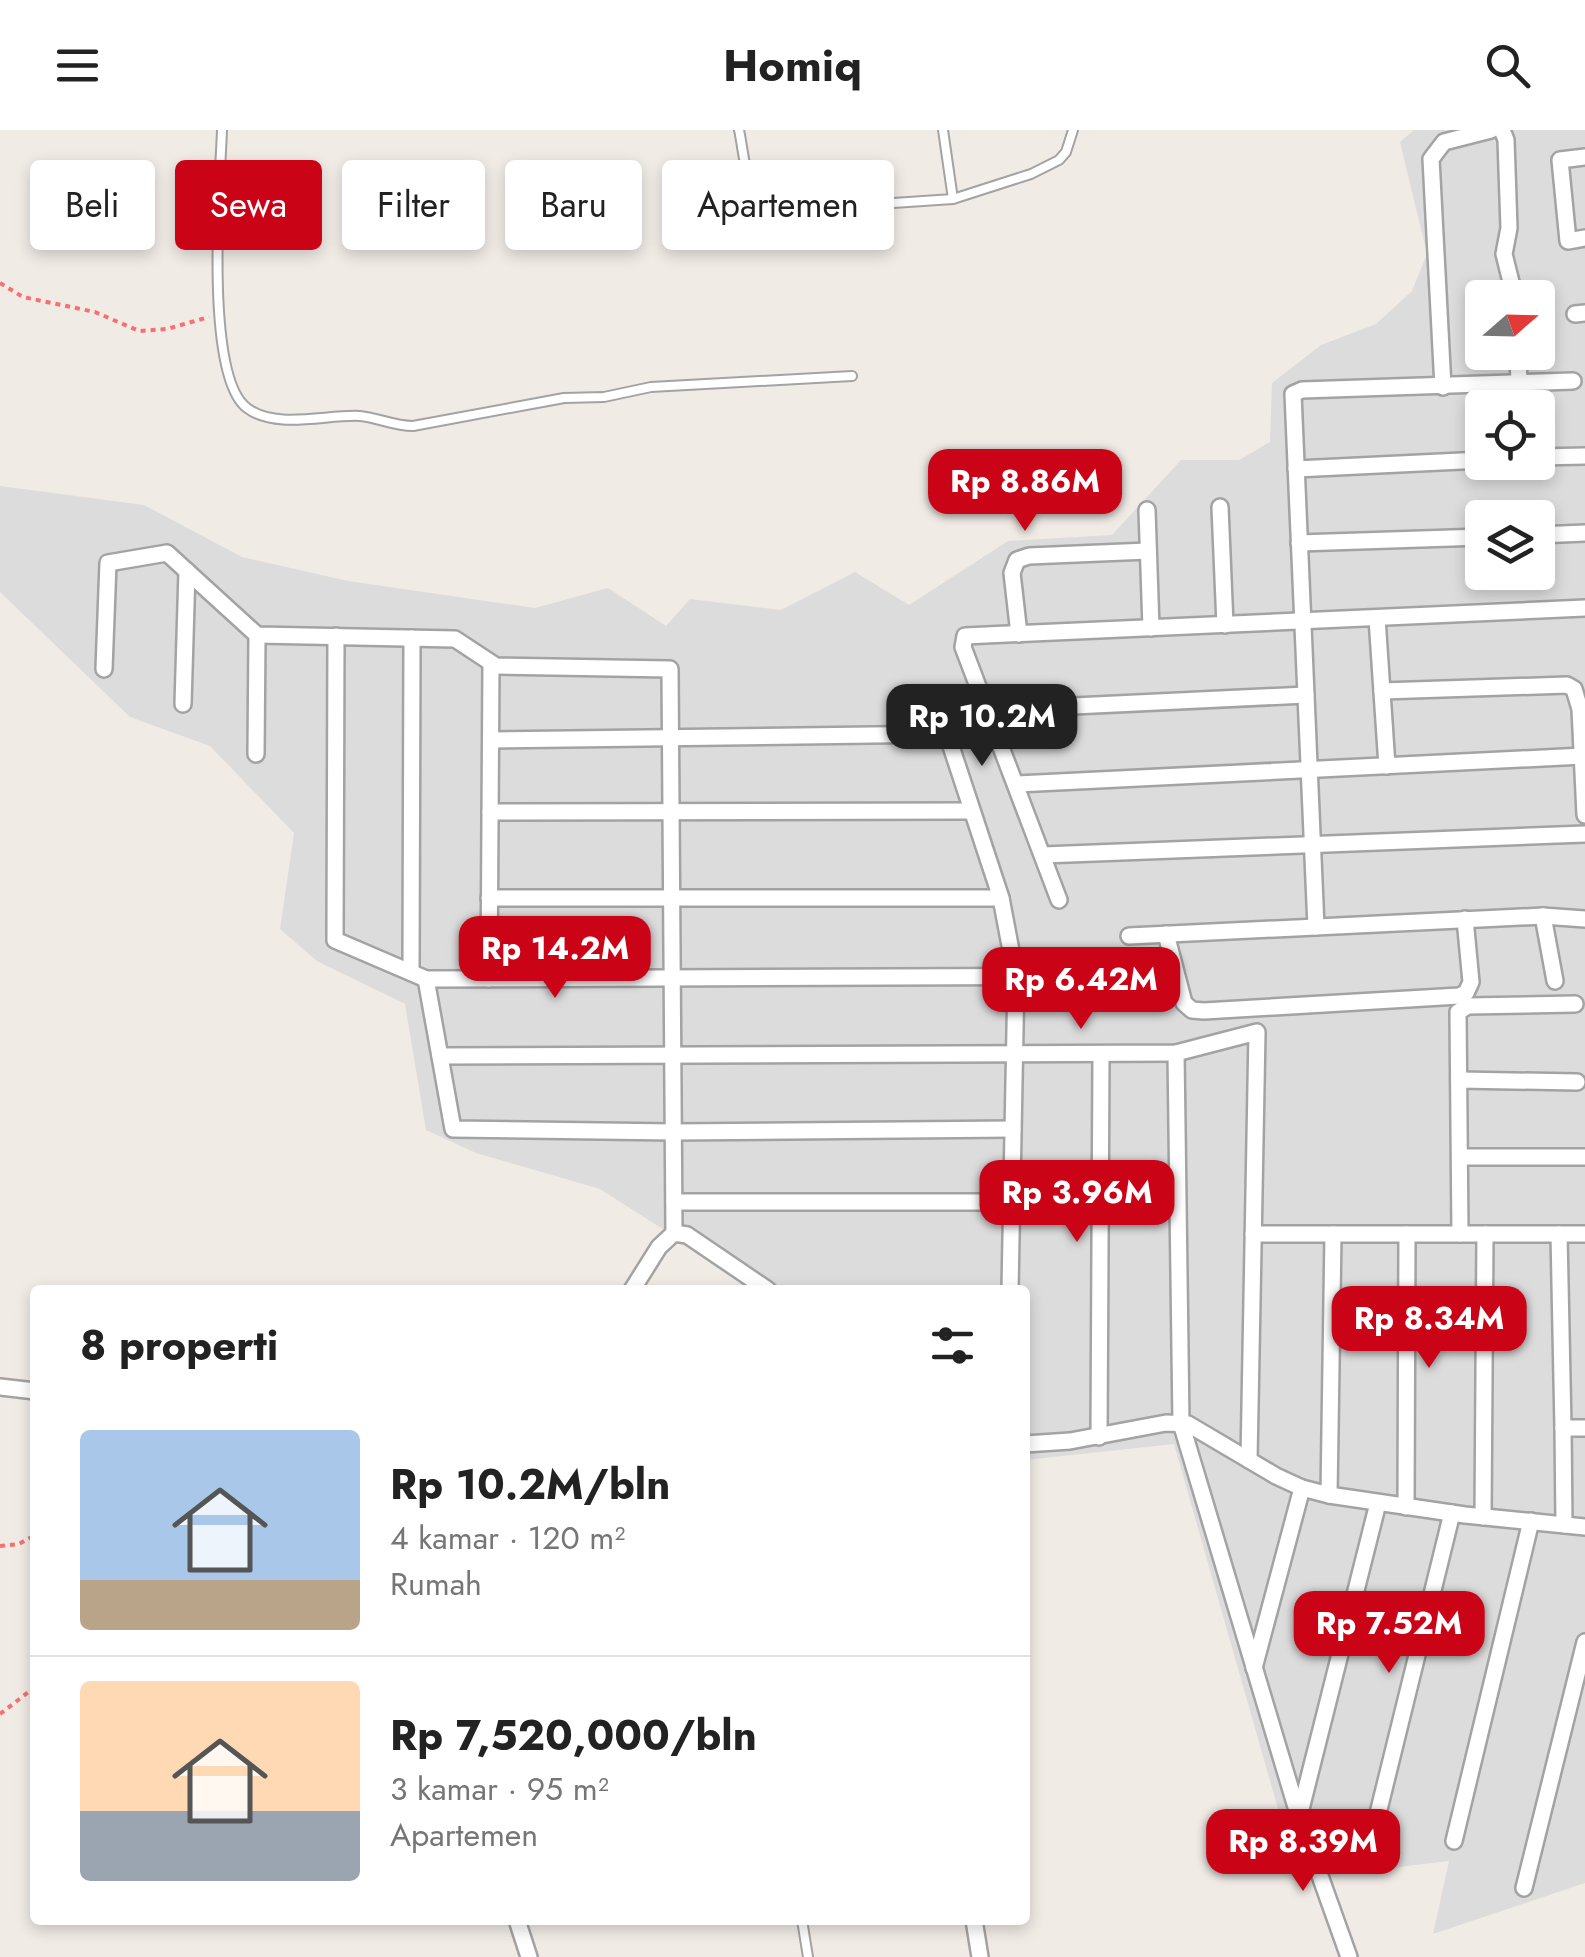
<!DOCTYPE html>
<html lang="id">
<head>
<meta charset="utf-8">
<style>
  body { margin:0; font-family:Jost,sans-serif; background:#f2f2f2; color:#222; height:100vh; display:flex; flex-direction:column; font-size:38px; white-space:nowrap }
  * { box-sizing:border-box; margin:0 }
  p { font-size:32px; color:#767676 }
  .icon { flex:none; width:55px; height:55px; fill:none; stroke:currentColor; stroke-width:2; stroke-linecap:round; stroke-linejoin:round }
  .map { position:relative; flex:1; overflow:hidden }
  .sheet { position:absolute; left:30px; top:1155px; width:1000px; height:640px; display:flex; flex-direction:column; background:#fff; border-radius:10px; box-shadow:0 5px 15px #0003 }
  .sheet>* { flex:none }
  .hud { position:absolute; left:30px; top:30px; width:1000px; height:90px; display:flex; gap:20px }
  .needle { width:65px; rotate:70deg }
  .buttons { position:absolute; left:1465px; top:150px; display:grid; gap:20px }
  .buttons a { display:grid; place-items:center; width:90px; height:90px; border-radius:10px; background:#fff; box-shadow:0 5px 15px #0003; font-size:50px }
  .price { position:absolute; translate:-50% -85px; padding:0 22px; border-radius:20px; background:#cb0317; color:#fff; font-size:32px; line-height:65px; filter:drop-shadow(0 2px 5px #0008) }
  .price::after { content:''; position:absolute; left:50%; top:60px; width:30px; height:22px; margin-left:-15px; background:inherit; clip-path:polygon(0 0,100% 0,50% 100%) }
  .price.selected { background:#222; color:#fff }
  ul { padding:0; list-style:none }
  li { display:flex; align-items:center; gap:30px; height:250px; padding:0 50px }
  li+li { border-top:2px solid #e0e0e0 }
  li span { display:grid; place-items:center; flex:none; width:280px; height:200px; border-radius:10px; color:#555 }
  li>.icon { margin-inline-start:auto }
  span .icon { width:120px; height:120px; fill:#fffc; stroke-width:1 }
  li b { font-size:42px }
  h2 { display:flex; justify-content:space-between; align-items:center; height:120px; padding:0 50px; font-size:42px }
  .tag { padding:0 35px; border-radius:10px; background:#fff; box-shadow:0 5px 15px #0003; font-size:35px; line-height:90px }
  .tag.selected { background:#cb0317; color:#fff }
  header { display:flex; justify-content:space-between; align-items:center; height:130px; padding:0 50px; background:#fff; font-size:45px; font-weight:700 }
  .map>svg:first-child { display:block }
  .residential { fill:#dddcdc; fill-rule:evenodd }
  .lines { fill:none; stroke-linecap:round; stroke-linejoin:round }
  .lane-casing { stroke:#a3a3a3; stroke-width:12 }
  .street-casing { stroke:#a3a3a3; stroke-width:20 }
  .path { stroke:#f86f6f; stroke-width:4; stroke-dasharray:5 5; stroke-linecap:butt }
  .lane { stroke:#fff; stroke-width:8 }
  .street { stroke:#fff; stroke-width:15 }
</style>
</head>
<body>
<header><svg class="icon" aria-label="menu" viewBox="0 0 24 24"><path d="M4 6h16M4 12h16M4 18h16"/></svg>Homiq<svg class="icon" aria-label="search" viewBox="0 0 24 24"><circle cx="10" cy="10" r="6"/><path d="M15 15l6 6"/></svg></header>
<div class="map">
<svg width="1585" height="1827" viewBox="0 0 1585 1827">
  <rect width="100%" height="100%" fill="#f0ebe5"/>
  <!-- residential -->
  <path class="residential" d="M1414,0H1585V1753L1433,1804L1449,1731L1298,1749L1174,1314L1025,1330V1160H758L600,1059L476,1023L426,1000L405,874L317,831L280,799L294,703L210,616L130,587L0,462V356L144,375L242,427L348,451L535,478L608,458L666,496L690,469L781,480L855,442L909,475L1008,411L1112,405L1181,330H1239L1270,312L1272,253L1321,215L1376,194L1412,161L1427,124L1400,12ZM1482,168H1538V222H1482ZM1482,278H1538V332H1482ZM1482,388H1538V442H1482Z"/>
  <g class="lines">
    <!-- lane casing -->
    <g class="lane-casing">
      <g id="lane">
        <path d="M222,0C220,54 204,246 247,278C276,300 327,284 360,286C379,288 394,296 413,296L564,268L604,267L651,257L852,246"/>
        <path d="M739,0C745,27 745,72 774,81L953,69L1031,44L1059,30L1066,22L1073,0"/>
        <polyline points="943,0 953,69"/>
        <polyline points="802,1790 808,1827"/>
      </g>
    </g>
    <!-- street casing -->
    <g class="street-casing">
      <g id="street">
        <polyline points="1502,0 1506,10 1509,98 1504,124 1515,168"/>
        <polyline points="1585,27 1560,30 1568,111 1585,108"/>
        <polyline points="1575,184 1585,183"/>
        <polyline points="1518,222 1519,254"/>
        <polyline points="1443,257 1431,29 1444,12 1491,0"/>
        <polyline points="1538,327 1585,326"/>
        <polyline points="1296,339 1482,330"/>
        <polyline points="1220,377 1225,495"/>
        <polyline points="1147,380 1151,498"/>
        <polyline points="1538,405 1585,403"/>
        <polyline points="1299,413 1482,407"/>
        <polyline points="1377,488 1387,636"/>
        <polyline points="1019,504 1012,443 1017,430 1029,426 1148,421"/>
        <polyline points="336,506 335,810 426,849 1121,846"/>
        <polyline points="104,539 108,433 167,423 257,505 455,509 496,536 670,539 674,1103"/>
        <polyline points="1382,561 1567,555 1574,559 1580,579 1585,685"/>
        <polyline points="183,574 187,441"/>
        <polyline points="990,580 1306,565"/>
        <polyline points="491,610 947,604 1001,768 1016,847 1010,1160"/>
        <polyline points="256,624 257,505"/>
        <polyline points="1017,654 1583,626"/>
        <polyline points="490,682 972,681"/>
        <polyline points="1043,725 1585,704"/>
        <polyline points="489,768 1001,768"/>
        <polyline points="1059,770 963,517 965,506 1585,478"/>
        <polyline points="1543,786 1555,851"/>
        <polyline points="1316,797 1293,264 1302,260 1573,251"/>
        <polyline points="1166,804 1184,873 1192,880 1204,881 1459,866 1466,863 1471,852 1465,789"/>
        <polyline points="1129,806 1543,786 1585,789"/>
        <polyline points="411,842 412,508"/>
        <polyline points="426,849 453,999 674,1002 1013,999"/>
        <polyline points="489,849 491,533"/>
        <polyline points="1176,923 1181,1293 1299,1687 1349,1827"/>
        <polyline points="440,926 1176,923 1257,902 1249,1330"/>
        <polyline points="1459,950 1577,952"/>
        <polyline points="1460,1027 1585,1027"/>
        <polyline points="674,1072 1012,1072"/>
        <polyline points="1253,1104 1585,1104"/>
        <polyline points="1460,1104 1458,882 1468,876 1575,874"/>
        <polyline points="1559,1104 1563,1298"/>
        <polyline points="632,1160 659,1117 674,1103 687,1105 768,1160"/>
        <polyline points="0,1257 35,1261"/>
        <polyline points="1099,1307 1101,924"/>
        <polyline points="1025,1314 1070,1311 1166,1293 1188,1294 1276,1346 1302,1358 1329,1365 1465,1385 1585,1397"/>
        <polyline points="1329,1365 1333,1104"/>
        <polyline points="1406,1377 1407,1104"/>
        <polyline points="1483,1387 1485,1104"/>
        <polyline points="1564,1395 1563,1298 1585,1298"/>
        <polyline points="1254,1538 1302,1358"/>
        <polyline points="1300,1683 1378,1373"/>
        <polyline points="1454,1711 1531,1391"/>
        <polyline points="1369,1720 1452,1383"/>
        <polyline points="1524,1758 1585,1512"/>
        <polyline points="517,1790 529,1827"/>
        <polyline points="974,1790 980,1827"/>
      </g>
    </g>
    <!-- path -->
    <g class="path">
      <polyline points="0,153 23,167 95,182 139,201 167,199 209,187"/>
      <polyline points="0,1416 19,1414 35,1405"/>
      <polyline points="0,1584 35,1557"/>
    </g>
    <!-- lane -->
    <use href="#lane" class="lane"/>
    <!-- street -->
    <use href="#street" class="street"/>
  </g>
</svg>
<div class="buttons">
<a><svg class="needle" viewBox="-14 -14 28 28"><path d="M0-13l5 13h-10z" fill="#e53935"/><path d="M0 13l5-13h-10z" fill="#767676"/></svg></a>
<a><svg class="icon" aria-label="locate" viewBox="0 0 24 24"><circle cx="12" cy="12" r="6"/><path d="M12 2v4M12 18v4M2 12h4M18 12h4"/></svg></a>
<a><svg class="icon" aria-label="layers" viewBox="0 0 24 24"><path d="M12 4l9 5-9 5-9-5zM3 14l9 5 9-5"/></svg></a>
</div>
<b class="price" style="left:1025px;top:404px">Rp 8.86M</b>
<b class="price selected" style="left:982px;top:639px">Rp 10.2M</b>
<b class="price" style="left:555px;top:871px">Rp 14.2M</b>
<b class="price" style="left:1081px;top:902px">Rp 6.42M</b>
<b class="price" style="left:1077px;top:1115px">Rp 3.96M</b>
<b class="price" style="left:1429px;top:1241px">Rp 8.34M</b>
<b class="price" style="left:1389px;top:1546px">Rp 7.52M</b>
<b class="price" style="left:1303px;top:1764px">Rp 8.39M</b>
<div class="hud">
<a class="tag">Beli</a>
<a class="tag selected">Sewa</a>
<a class="tag">Filter</a>
<a class="tag">Baru</a>
<a class="tag">Apartemen</a>
</div>
<section class="sheet">
<h2>8 properti<svg class="icon" aria-label="filters" viewBox="0 0 24 24"><path d="M4 7h16M4 17h16"/><circle cx="9" cy="7" r="2"/><circle cx="15" cy="17" r="2"/></svg></h2>
<ul>
<li><span style="background:linear-gradient(#a9c7e8 75%,#b9a48a 0)"><svg class="icon" aria-label="home" viewBox="0 0 24 24"><path d="M3 11l9-7 9 7M6 9v11h12V9"/></svg></span><div><b>Rp 10.2M/bln</b><p>4 kamar · 120 m²</p><p>Rumah</p></div></li>
<li><span style="background:linear-gradient(#ffd9b3 65%,#9aa5b1 0)"><svg class="icon" aria-label="home" viewBox="0 0 24 24"><path d="M3 11l9-7 9 7M6 9v11h12V9"/></svg></span><div><b>Rp 7,520,000/bln</b><p>3 kamar · 95 m²</p><p>Apartemen</p></div></li>
</ul>
</section>
</div>
</body>
</html>
